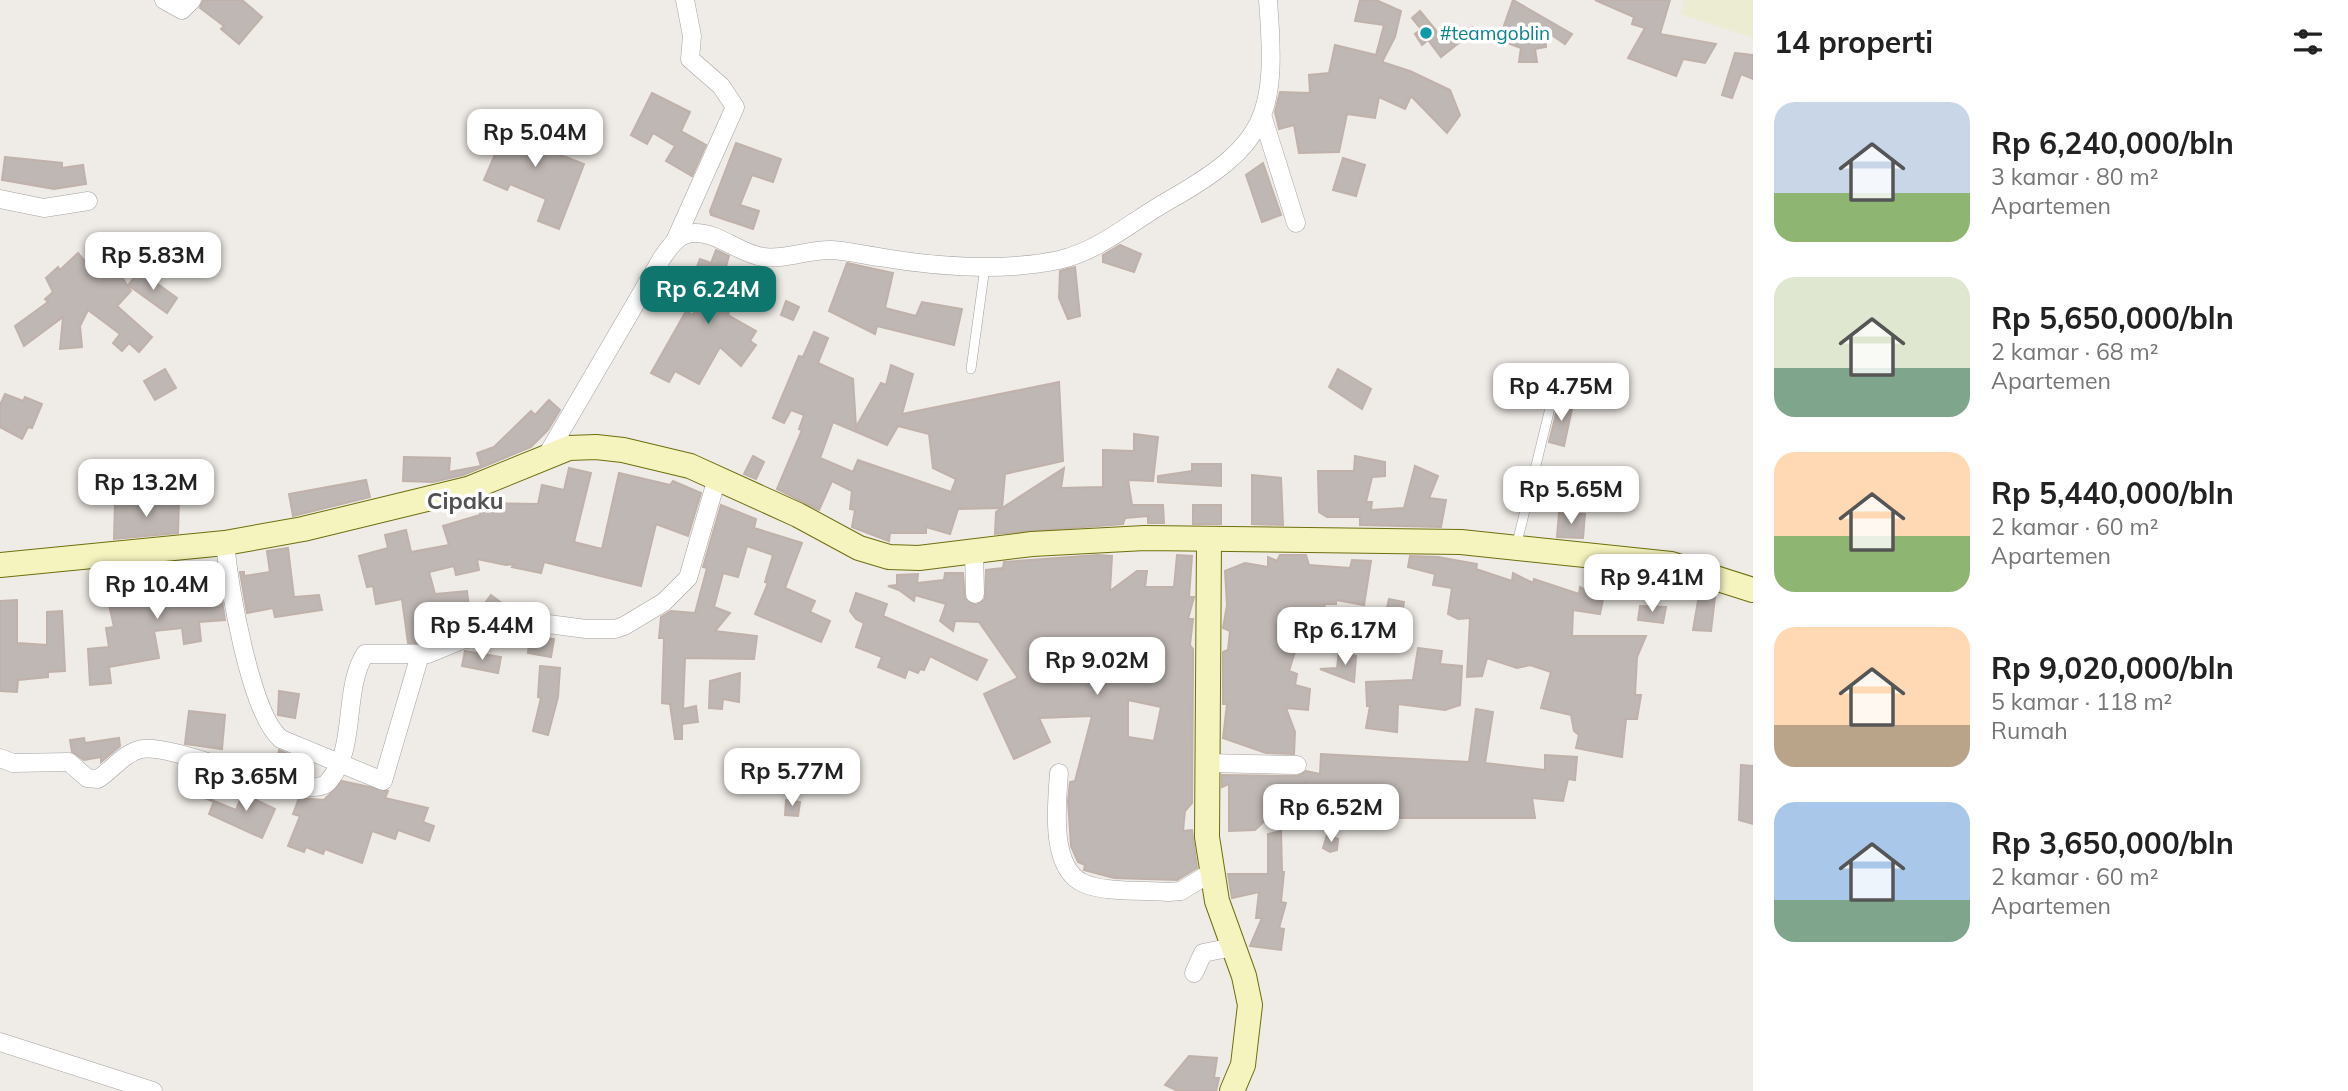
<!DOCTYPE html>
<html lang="id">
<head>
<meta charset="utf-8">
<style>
  body { margin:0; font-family:Mulish,sans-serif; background:#f2f2f2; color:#222; height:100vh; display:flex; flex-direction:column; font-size:26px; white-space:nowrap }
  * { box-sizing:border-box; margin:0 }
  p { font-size:23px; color:#767676 }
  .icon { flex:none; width:38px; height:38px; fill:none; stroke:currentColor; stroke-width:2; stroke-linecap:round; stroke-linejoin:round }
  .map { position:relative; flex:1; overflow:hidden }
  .side { display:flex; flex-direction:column; background:#fff; width:595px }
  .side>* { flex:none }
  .price { position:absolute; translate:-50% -60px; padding:0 16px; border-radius:14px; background:#fff; color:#222; font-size:23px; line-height:46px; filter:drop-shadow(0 2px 4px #0008) }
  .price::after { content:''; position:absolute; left:50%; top:42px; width:21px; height:16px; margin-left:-10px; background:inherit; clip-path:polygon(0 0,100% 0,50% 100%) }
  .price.current { background:#0f766e; color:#fff }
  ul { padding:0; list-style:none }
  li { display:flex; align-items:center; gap:21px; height:175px; padding:0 21px }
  li span { display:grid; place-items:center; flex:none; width:196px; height:140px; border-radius:21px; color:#555 }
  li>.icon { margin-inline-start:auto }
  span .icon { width:84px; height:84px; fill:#fffc; stroke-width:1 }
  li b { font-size:30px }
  h2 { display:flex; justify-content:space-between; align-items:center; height:84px; padding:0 21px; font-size:30px }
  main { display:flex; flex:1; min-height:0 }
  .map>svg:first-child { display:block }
  .farmland { fill:#ececd3 }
  .building { fill:#bfb7b3; stroke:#c0b1aa; stroke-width:2; fill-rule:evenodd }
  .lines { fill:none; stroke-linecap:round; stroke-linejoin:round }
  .lane-casing { stroke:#a3a3a3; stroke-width:10 }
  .street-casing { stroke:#a3a3a3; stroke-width:19 }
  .secondary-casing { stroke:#6d6f0d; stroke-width:26 }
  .lane { stroke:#fff; stroke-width:9 }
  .street { stroke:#fff; stroke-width:18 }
  .secondary { stroke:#f5f3be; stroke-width:24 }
  .culture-dot { fill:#0f9aa8; stroke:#fff; stroke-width:2.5 }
  .labels { text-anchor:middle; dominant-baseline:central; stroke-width:7; stroke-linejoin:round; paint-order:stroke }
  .culture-label { font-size:19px; fill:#0d838f; stroke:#fff; text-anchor:start }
  .quarter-label { font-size:23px; font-weight:bold; fill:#525252; stroke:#fff }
</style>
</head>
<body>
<main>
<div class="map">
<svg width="1753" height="1091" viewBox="0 0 1753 1091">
  <rect width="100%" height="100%" fill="#efebe6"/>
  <!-- farmland -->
  <polygon class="farmland" points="1684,0 1753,0 1753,38 1680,14"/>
  <!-- building -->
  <g class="building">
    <polygon points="203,0 242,0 262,17 239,44 221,29 224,26 200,8"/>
    <polygon points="1360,0 1376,0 1401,11 1395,37 1382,62 1410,71 1450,90 1460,115 1447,133 1411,96 1405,109 1379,97 1375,118 1347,114 1339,152 1299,153 1294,125 1279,129 1275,112 1280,92 1310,93 1309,75 1329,73 1335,45 1376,55 1384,25 1355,21"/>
    <polygon points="1513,0 1572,34 1565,44 1546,31 1546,47 1535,49 1537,62 1519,62 1521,48 1499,40"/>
    <polygon points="1595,0 1670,0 1660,34 1716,44 1705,63 1683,59 1676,76 1628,58 1645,28 1632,24 1634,17"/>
    <polygon points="1420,11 1443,39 1473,27 1475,30 1441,57 1428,40 1422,45 1415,34 1421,29 1412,18"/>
    <polygon points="1735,53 1753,55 1753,79 1741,74 1732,98 1722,95"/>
    <polygon points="652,93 690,112 681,131 706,145 692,176 666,161 675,146 653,133 647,144 631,135"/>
    <polygon points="512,115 536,125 533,130 555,139 550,151 584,164 559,229 538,221 546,199 510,184 507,190 484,180"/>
    <polygon points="736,143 781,159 773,182 752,175 740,205 759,211 753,229 711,215 710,211"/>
    <polygon points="5,157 62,163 62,168 83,165 86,184 54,189 2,180"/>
    <polygon points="1343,158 1365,165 1356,196 1333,190"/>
    <polygon points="1263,163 1281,215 1262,222 1246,175"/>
    <polygon points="1120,245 1141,254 1134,272 1103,262 1103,255"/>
    <polygon points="716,250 729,256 726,266 743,272 728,315 756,331 750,341 756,345 741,366 720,347 699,384 675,371 669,382 651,373 686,311 693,315 704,281 693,277 700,259 711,263"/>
    <polygon points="78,253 92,270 109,258 131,291 117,306 152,337 139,352 129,343 122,351 113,343 120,334 88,310 80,326 82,347 60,349 63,317 24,346 15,326 48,302 45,299 53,292 46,278 58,267 60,270"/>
    <polygon points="847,263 893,273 885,308 916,316 922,302 962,309 954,345 877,326 875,334 829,311"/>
    <polygon points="1075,267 1080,316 1068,319 1059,298 1060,271"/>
    <polygon points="140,271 177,298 167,313 128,285"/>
    <polygon points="786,301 799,307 793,320 781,315"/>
    <path d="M814,332L828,338L818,363L853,379L856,427L881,383L886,385L891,365L913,374L902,414L1059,382L1063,461L1005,474L1002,508L1064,468L1061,488L1103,487V450L1134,451V434L1158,437L1153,481L1128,480L1132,505H1163L1164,523H1148V516L1125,518L1123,524L995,534L996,512L1002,508L958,509L950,534L926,527V533H890L889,541L852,527L855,510L850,509L852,491L832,481L819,510L777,489L802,430L799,429L804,415L791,410L784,423L773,418L799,356L803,357ZM833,422L887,445L898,426L929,434L933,468L956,479L951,492L858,460L853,472L820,458Z"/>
    <polygon points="165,369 176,388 155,400 144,381"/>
    <polygon points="1338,369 1371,389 1362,409 1329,387"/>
    <polygon points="1603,387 1617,389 1616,403 1601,402"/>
    <polygon points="5,394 23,401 25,397 42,404 32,428 28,427 22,439 0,427 0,405"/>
    <polygon points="549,400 560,410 548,430 531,447 463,475 433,482 403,481 404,457 450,458 449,472 481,466 477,453 494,447 531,411 535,415"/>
    <polygon points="1554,400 1573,404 1564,446 1549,442 1557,410"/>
    <polygon points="753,456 764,462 756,479 744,474"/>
    <polygon points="1355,456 1385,462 1385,476 1372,477 1366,502 1372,502 1371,510 1404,508 1415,466 1438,476 1429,498 1446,500 1441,527 1360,525 1360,517 1327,517 1319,512 1318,471 1354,471"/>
    <polygon points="1192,464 1221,464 1221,486 1158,482 1158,476 1192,471"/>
    <polygon points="569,468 591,473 574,542 602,549 619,473 670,485 673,481 701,493 688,536 656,524 641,586 544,562 541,573 512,567 514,564 506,565 477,559 479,570 456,575 454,566 429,572 435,594 467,591 471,625 452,628 453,632 426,643 408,643 402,599 376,604 373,586 367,587 359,556 388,548 385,535 406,530 411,552 449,545 443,526 480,515 481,503 538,504 542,485 564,490"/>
    <polygon points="1252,475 1281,478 1283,525 1252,524"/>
    <polygon points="366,480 370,497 293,516 289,494"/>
    <polygon points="152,500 179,500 178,533 114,539 115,504 152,504"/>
    <polygon points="721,505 756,519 754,528 802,543 785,588 815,601 810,612 830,621 821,642 755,614 768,583 765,582 773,555 747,546 738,577 723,573 714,607 730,613 715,631 757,636 754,659 685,658 683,709 696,706 698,722 682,724 682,739 675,739 670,704 662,703 664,638 659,638 661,617 671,611 695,613 707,568 703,567"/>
    <rect x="1193" y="505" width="28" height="19"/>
    <polygon points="1559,513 1585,514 1583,538 1557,537"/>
    <polygon points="288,548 294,597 319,595 322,610 275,617 273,608 247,613 240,572 244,572 244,576 270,572 267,551"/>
    <path d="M1098,555L1112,556L1110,591L1137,571H1147L1145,587H1174L1177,555L1192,556L1189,597H1194L1188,619H1193L1190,645L1193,649V661L1192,803L1185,811L1183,831L1192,830L1197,868L1177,880L1114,878L1084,870L1085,865L1078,862L1071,846L1068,801L1070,782L1075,781L1092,716L1039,718L1050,742L1014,759L984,694L1018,678L979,622L955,621L953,631L940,621L946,604L915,595L914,601L899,590L888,586L897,585V575L918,574L917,583L944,580L945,573H963L965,599L976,605L985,599L986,570L1003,568L1004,562ZM1069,647V654L1073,655L1070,683H1048L1038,669L1048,649ZM1128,700L1161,707L1154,741L1128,737Z"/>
    <polygon points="1280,555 1306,555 1309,565 1350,568 1352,560 1371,561 1364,605 1336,600 1336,604 1324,604 1330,625 1325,641 1311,648 1297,645 1289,671 1297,674 1295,685 1310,689 1308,710 1286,708 1295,732 1294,754 1266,753 1223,738 1227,704 1223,704 1223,652 1228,650 1230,631 1223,628 1227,605 1225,571 1245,563 1268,567 1268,557 1277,561"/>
    <polygon points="1410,556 1438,557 1477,564 1476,569 1512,581 1513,573 1533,583 1534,579 1579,594 1580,587 1603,599 1600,614 1573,610 1572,636 1646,636 1637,657 1635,695 1641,695 1637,719 1626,719 1622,757 1576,748 1579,735 1574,731 1571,715 1541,708 1551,672 1530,665 1517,668 1487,658 1482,676 1467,677 1470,618 1458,619 1448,614 1452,588 1433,585 1435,574 1408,567"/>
    <polygon points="193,562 195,576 218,574 225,620 199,622 201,641 184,644 182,628 154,631 159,658 109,667 111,683 90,685 88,649 109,647 106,628 114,627 108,600 124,597 125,602 176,596 173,564"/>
    <polygon points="856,593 887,604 883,616 987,660 977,680 930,656 924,670 920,669 918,673 908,669 905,678 878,667 882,657 856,647 864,623 856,619 850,611"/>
    <polygon points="491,595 508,608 498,621 480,610"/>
    <polygon points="1699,595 1715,597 1711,631 1693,630"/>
    <polygon points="1389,599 1404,602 1400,625 1384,621"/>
    <polygon points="17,600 17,643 47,645 47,612 62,611 65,671 48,672 48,677 18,680 17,692 0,691 0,601"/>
    <polygon points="1640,606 1666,607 1663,623 1638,620"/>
    <polygon points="546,638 554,639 551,657 528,653 529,643"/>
    <polygon points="1418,648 1442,651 1440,664 1462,666 1460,705 1445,710 1398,704 1397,732 1366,728 1370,706 1367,706 1366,682 1413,680"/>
    <polygon points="465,651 501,657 498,673 462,666"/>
    <polygon points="1339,652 1356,656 1354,682 1320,669 1337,668"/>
    <polygon points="540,666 560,668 558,697 548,735 533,731 541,698 538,697"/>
    <polygon points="740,673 739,702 723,699 722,709 709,708 710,681"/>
    <polygon points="279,691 299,694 295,718 278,715"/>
    <polygon points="1476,709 1493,712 1485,763 1545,770 1545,755 1577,757 1575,780 1568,779 1563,801 1532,798 1535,818 1306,818 1306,782 1255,830 1229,831 1229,784 1222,787 1222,775 1297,776 1306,771 1320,774 1321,754 1469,762"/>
    <polygon points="189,711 225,715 222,749 185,744"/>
    <polygon points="84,738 85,743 119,738 120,746 101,762 101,757 84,760 72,752 70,740"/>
    <polygon points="279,750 302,760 300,775 276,770"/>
    <polygon points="1741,765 1753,766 1753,824 1739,820"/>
    <polygon points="342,781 388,791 385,798 428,808 423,822 434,826 429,841 398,830 395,839 372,831 362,863 325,849 323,854 306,847 304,852 288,846 300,816 293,814 299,798 324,800"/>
    <polygon points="205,782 218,787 212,801 199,796"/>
    <polygon points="246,785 260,790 256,800 275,809 262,838 209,814 214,801 236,810"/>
    <polygon points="786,800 800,802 798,816 785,815"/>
    <polygon points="1281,831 1282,872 1284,872 1281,902 1286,903 1279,928 1284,929 1281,950 1250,946 1262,918 1256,918 1259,892 1232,898 1228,874 1268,874 1268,834"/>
    <polygon points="1327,835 1338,839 1337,850 1330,852 1323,848"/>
    <polygon points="1189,1056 1217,1058 1214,1078 1219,1078 1216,1091 1178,1091 1165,1085"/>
  </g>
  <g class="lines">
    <!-- lane casing -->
    <g class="lane-casing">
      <g id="lane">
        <polyline points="971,369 985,267"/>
        <polyline points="1516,547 1550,408"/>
      </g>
    </g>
    <!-- street casing -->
    <g class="street-casing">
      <g id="street">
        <polyline points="164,0 182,10 192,0"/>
        <polyline points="1263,118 1296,223"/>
        <polyline points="0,199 44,208 88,201"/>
        <polyline points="675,241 735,107 721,86 690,59 692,36 685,0"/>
        <path d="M547,455L662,258C670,247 678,233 694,233C718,232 740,254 763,257C786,260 809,249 832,250C848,251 863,255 879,257C937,267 1001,272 1059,260C1099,251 1131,222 1166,202C1269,144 1277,115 1268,0"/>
        <path d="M225,543C229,584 250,714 281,739L383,781L420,655"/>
        <polyline points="974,551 975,594"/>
        <path d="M0,758L13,763L69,762L87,778L98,779C112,770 125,752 142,749C179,743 307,806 328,782C358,748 342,691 365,654H428L462,640L513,630L532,632L548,624L586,629H615L624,626L664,602L688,578L717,478"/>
        <polyline points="1208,763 1297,765"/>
        <path d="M1059,773C1057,803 1049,867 1083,883C1104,893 1146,890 1169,892L1181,891L1210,873"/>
        <polyline points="1194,973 1203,953 1233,947"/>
        <polyline points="0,1042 153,1091"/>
      </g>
    </g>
    <!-- secondary casing -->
    <g class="secondary-casing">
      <g id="secondary">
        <polyline points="1209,539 1207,837 1217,901 1244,976 1250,1005 1243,1065 1232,1091"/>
        <polyline points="0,565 225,543 303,529 468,489 569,448 596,447 623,450 690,466 798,515 859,548 889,557 919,558 1032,544 1145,538 1461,542 1671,564 1753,590"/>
      </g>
    </g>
    <!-- lane -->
    <use href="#lane" class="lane"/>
    <!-- street -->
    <use href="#street" class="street"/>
    <!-- secondary -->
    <use href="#secondary" class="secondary"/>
  </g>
  <!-- markers -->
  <circle class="culture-dot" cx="1426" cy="33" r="7"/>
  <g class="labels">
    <!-- culture labels -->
    <g class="culture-label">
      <text x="1440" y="33">#teamgoblin</text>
    </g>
    <!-- quarter labels -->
    <g class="quarter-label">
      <text x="465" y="500">Cipaku</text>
    </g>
  </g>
</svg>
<b class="price" style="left:535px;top:169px">Rp 5.04M</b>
<b class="price" style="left:153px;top:292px">Rp 5.83M</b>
<b class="price current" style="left:708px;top:326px">Rp 6.24M</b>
<b class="price" style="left:1561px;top:423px">Rp 4.75M</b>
<b class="price" style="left:146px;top:519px">Rp 13.2M</b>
<b class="price" style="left:1571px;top:526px">Rp 5.65M</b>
<b class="price" style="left:1652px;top:614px">Rp 9.41M</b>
<b class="price" style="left:157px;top:621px">Rp 10.4M</b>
<b class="price" style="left:482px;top:662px">Rp 5.44M</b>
<b class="price" style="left:1345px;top:667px">Rp 6.17M</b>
<b class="price" style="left:1097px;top:697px">Rp 9.02M</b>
<b class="price" style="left:792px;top:808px">Rp 5.77M</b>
<b class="price" style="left:246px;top:813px">Rp 3.65M</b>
<b class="price" style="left:1331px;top:844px">Rp 6.52M</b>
</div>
<section class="side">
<h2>14 properti<svg class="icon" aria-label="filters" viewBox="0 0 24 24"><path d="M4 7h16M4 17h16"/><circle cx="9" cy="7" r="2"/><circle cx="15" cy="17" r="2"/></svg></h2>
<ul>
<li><span style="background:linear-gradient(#c9d6e8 65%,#8fb573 0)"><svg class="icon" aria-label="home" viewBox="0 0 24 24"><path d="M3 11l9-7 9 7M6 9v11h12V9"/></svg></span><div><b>Rp 6,240,000/bln</b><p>3 kamar · 80 m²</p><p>Apartemen</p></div></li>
<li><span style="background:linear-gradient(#dfe7d0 65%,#7fa58c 0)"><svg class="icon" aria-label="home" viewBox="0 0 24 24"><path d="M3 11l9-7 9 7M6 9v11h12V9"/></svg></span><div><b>Rp 5,650,000/bln</b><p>2 kamar · 68 m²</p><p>Apartemen</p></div></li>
<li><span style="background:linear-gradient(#ffd9b3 60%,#8fb573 0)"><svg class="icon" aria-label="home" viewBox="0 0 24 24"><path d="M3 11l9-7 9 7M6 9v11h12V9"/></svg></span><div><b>Rp 5,440,000/bln</b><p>2 kamar · 60 m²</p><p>Apartemen</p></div></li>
<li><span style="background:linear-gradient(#ffd9b3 70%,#b9a48a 0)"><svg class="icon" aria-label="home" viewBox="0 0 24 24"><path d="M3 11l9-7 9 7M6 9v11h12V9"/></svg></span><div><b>Rp 9,020,000/bln</b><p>5 kamar · 118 m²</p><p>Rumah</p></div></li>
<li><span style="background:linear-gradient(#a9c7e8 70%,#7fa58c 0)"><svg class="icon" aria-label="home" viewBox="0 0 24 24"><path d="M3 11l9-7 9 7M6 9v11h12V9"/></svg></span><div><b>Rp 3,650,000/bln</b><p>2 kamar · 60 m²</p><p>Apartemen</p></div></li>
</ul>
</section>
</main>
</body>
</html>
